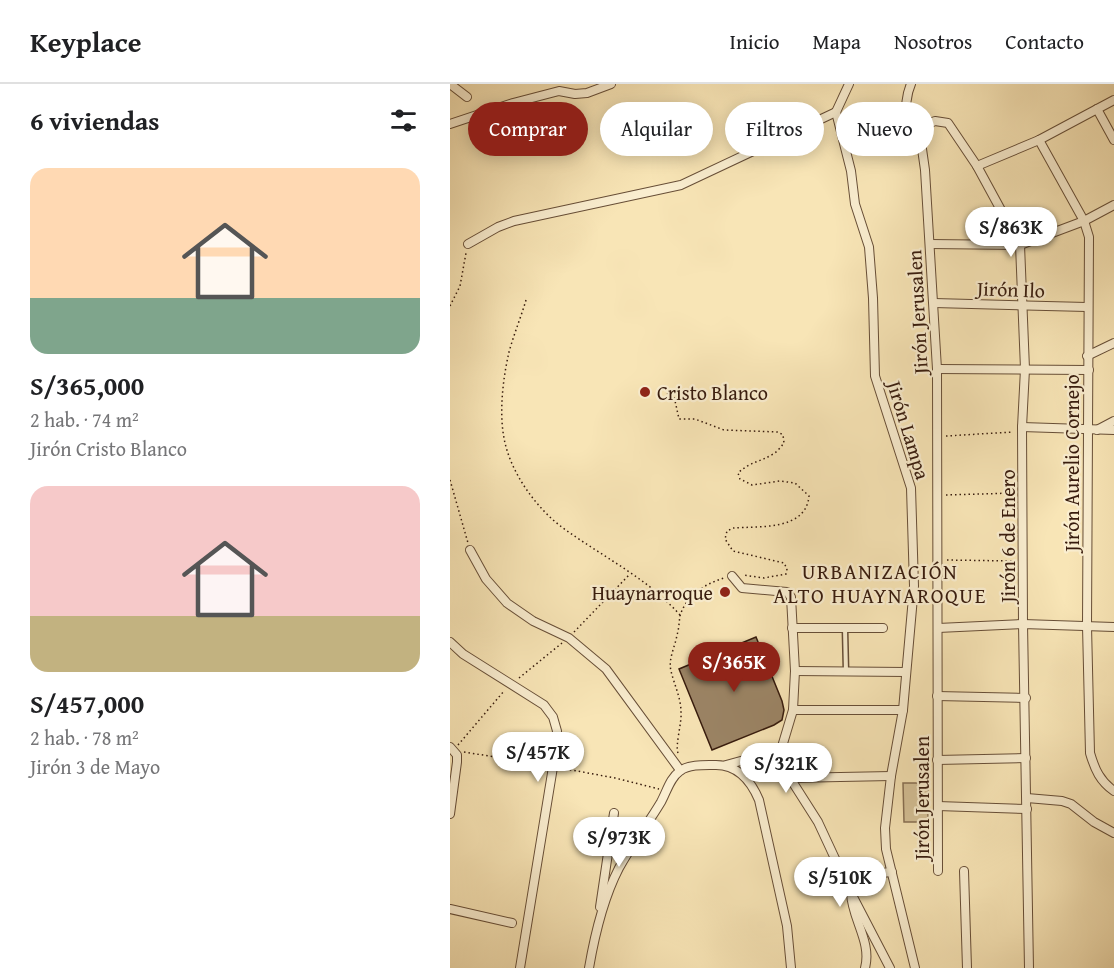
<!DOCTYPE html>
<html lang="es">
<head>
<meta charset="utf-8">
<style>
  body { margin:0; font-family:"Gentium Book Plus",serif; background:#f2f2f2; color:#202124; height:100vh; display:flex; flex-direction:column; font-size:22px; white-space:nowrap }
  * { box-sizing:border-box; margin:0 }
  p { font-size:20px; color:#757577 }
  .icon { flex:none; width:33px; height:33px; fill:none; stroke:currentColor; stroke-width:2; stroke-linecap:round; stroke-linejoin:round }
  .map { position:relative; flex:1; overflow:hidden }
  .side { display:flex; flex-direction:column; background:#fff; width:450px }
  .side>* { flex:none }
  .hud { position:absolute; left:18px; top:18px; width:555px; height:54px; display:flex; gap:12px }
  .price { position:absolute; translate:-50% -51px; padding:0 14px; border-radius:21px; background:#fff; color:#222; font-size:20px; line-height:39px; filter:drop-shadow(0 2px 3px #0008) }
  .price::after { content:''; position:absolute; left:50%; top:36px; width:18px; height:14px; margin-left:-9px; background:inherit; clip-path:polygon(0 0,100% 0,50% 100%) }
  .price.current { background:#8f2418; color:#fff }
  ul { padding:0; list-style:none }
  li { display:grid; align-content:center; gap:12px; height:318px; padding:0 30px }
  li span { display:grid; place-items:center; height:186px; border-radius:18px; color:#555 }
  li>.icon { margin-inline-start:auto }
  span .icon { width:108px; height:108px; fill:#fffc; stroke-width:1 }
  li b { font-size:26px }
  h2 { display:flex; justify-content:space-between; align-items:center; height:72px; padding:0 30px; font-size:26px }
  .pill { padding:0 21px; border-radius:27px; background:#fff; box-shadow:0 3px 15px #0003; font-size:21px; line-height:54px }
  .pill.current { background:#8f2418; color:#fff }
  header { display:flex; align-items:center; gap:36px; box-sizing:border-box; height:84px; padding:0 30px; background:#fff; border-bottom:2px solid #e0e0e0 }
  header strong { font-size:28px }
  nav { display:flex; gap:33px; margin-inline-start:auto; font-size:21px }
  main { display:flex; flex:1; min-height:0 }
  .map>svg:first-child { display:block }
  .green { fill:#d7c399; stroke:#876f53; stroke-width:1.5 }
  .building { fill:#9b8465; stroke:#371b0d; stroke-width:1.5 }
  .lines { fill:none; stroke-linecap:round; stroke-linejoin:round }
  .service-casing { stroke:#674e37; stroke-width:7 }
  .minor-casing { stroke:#674e37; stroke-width:10 }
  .path { stroke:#371b0d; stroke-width:1.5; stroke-dasharray:1.5 3; stroke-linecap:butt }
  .service { stroke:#faeed0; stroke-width:4 }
  .minor { stroke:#faeed0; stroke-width:8 }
  .poi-dot { fill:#8f2418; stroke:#faeed0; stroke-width:2 }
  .labels { text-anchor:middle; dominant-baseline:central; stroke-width:4.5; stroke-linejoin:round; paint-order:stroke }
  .street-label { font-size:20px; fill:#371b0d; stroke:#faeed0 }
  .poi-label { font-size:20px; fill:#371b0d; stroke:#faeed0; text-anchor:start }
  .neighbourhood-label { font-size:21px; letter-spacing:1.5px; fill:#371b0d; stroke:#faeed0 }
</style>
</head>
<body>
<header>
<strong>Keyplace</strong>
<nav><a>Inicio</a><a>Mapa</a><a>Nosotros</a><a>Contacto</a></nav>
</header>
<main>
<section class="side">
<h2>6 viviendas<svg class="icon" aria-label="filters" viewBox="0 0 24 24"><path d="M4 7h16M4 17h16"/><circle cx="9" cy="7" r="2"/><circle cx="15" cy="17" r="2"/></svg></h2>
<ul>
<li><span style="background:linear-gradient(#ffd9b3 70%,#7fa58c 0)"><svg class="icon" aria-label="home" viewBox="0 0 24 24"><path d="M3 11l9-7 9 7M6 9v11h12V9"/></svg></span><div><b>S/365,000</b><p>2 hab. · 74 m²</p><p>Jirón Cristo Blanco</p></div></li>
<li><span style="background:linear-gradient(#f6c9c9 70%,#c2b280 0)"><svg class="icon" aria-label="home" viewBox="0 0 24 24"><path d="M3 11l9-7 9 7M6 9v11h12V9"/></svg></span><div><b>S/457,000</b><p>2 hab. · 78 m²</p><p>Jirón 3 de Mayo</p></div></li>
</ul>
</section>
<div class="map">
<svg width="664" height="884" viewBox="0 0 664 884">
  <rect width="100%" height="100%" fill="#f8e5b6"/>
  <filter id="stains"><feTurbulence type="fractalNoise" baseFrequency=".00333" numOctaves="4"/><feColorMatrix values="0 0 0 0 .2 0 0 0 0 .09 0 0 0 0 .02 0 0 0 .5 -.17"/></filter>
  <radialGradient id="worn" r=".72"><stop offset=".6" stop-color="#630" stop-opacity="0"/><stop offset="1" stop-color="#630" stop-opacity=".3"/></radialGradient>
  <!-- green -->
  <polygon class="green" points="453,699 478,699 478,738 454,738"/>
  <!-- building -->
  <polygon class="building" points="306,553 332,617 334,626 332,636 324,641 262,666 229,585"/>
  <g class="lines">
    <!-- service casing -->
    <g class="service-casing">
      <polyline id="service" points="395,545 396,588"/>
    </g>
    <!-- minor casing -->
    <g class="minor-casing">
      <g id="minor">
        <polyline points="0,0 17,13"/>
        <polyline points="399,0 386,28 401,87 405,120 419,163 423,214 425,292 461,404 464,502 453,626 441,692 435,744 436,765 465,884"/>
        <path d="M461,0C457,9 454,26 458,35C460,40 465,42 469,44"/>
        <polyline points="647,25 664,56"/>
        <polyline points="0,40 63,19 109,7 125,10 137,9 161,0"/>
        <polyline points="469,44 485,37 498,39 527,82 570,161 575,285 572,343 573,540 579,884"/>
        <polyline points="469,44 475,86 487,285 488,787"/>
        <path d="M589,56L634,137L639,153L637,542L640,669C645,686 650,697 664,707"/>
        <polyline points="527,82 589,56 664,16"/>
        <polyline points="18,160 48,143 64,137 231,101 386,28"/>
        <polyline points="480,160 570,161 634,137 664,121"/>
        <polyline points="484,219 637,223"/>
        <polyline points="637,272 664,259"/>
        <polyline points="487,285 639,286"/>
        <polyline points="572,343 664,346"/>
        <polyline points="647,346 664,337"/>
        <polyline points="20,466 36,495 57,519 83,537 119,554 156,585 230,686"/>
        <polyline points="282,492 292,504 337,508 341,513 345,587 343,626 331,666 340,694 368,738 401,809 440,884"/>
        <polyline points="342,544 433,544"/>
        <polyline points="488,544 573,540 664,543"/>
        <polyline points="0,558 13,570 94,621 103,633 107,647 103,683 70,884"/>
        <polyline points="345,587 456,588"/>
        <polyline points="487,612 576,614"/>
        <polyline points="343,626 453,626"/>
        <polyline points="0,663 7,671 7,678 0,730"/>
        <polyline points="487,676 576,674"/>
        <polyline points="276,681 331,666"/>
        <polyline points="340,694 441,692"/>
        <polyline points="577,714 612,717 621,720 644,738 664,749"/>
        <polyline points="488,722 577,725"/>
        <polyline points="514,787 517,884"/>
        <polyline points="150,823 164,729"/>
        <polyline points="0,825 62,839"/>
        <path d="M139,884C145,849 153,815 169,784C182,760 198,740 211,718C217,707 220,694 230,687C239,680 255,681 266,681C288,681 301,697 309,716L337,842L341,884"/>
        <path d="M415,884C422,858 402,835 401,809C416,790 418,790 442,788"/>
      </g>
    </g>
    <!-- path -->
    <g class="path">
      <path d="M76,216C71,233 64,250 59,268C53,294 49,328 54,354C60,388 86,424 113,444C142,465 175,483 204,506C213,514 222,522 230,531"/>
      <polyline points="0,222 10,202 16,169"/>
      <path d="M217,309L224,312L229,335H245L274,346L328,348L333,351L334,359C331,363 327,368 323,370C311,378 301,377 288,389L290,395L302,401L330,397L345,399L359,412C356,447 309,442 283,444L277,447L275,455L283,467L334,479L337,485L336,490L314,494L293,491"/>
      <polyline points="496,352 563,348"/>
      <polyline points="0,396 18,459"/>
      <polyline points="496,411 564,409"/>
      <polyline points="497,476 564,477"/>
      <polyline points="124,548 179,491"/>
      <polyline points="69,594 112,559"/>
      <polyline points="8,661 54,607"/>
      <polyline points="14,668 95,681"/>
      <path d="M228,669C225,661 232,639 231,628C231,614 224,600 221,587C218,575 225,563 227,551C229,545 229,538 230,532C236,511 255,500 274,494"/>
      <polyline points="111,684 165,694 209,705"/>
    </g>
    <!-- service -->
    <use href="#service" class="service"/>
    <!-- minor -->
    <use href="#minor" class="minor"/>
  </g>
  <!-- markers -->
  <g class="poi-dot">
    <circle cx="195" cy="308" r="6"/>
    <circle cx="275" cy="508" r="6"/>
  </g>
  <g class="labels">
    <!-- street labels -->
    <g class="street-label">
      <text transform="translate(561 205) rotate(2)">Jirón Ilo</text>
      <text transform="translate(467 228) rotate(-93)">Jirón Jerusalen</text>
      <text transform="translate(459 346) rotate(73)">Jirón Lampa</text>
      <text transform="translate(621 379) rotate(-90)">Jirón Aurelio Cornejo</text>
      <text transform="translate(557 452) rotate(-90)">Jirón 6 de Enero</text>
      <text transform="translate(471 714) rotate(-90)">Jirón Jerusalen</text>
    </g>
    <!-- poi labels -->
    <g class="poi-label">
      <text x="207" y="308">Cristo Blanco</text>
      <text x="263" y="508" text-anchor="end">Huaynarroque</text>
    </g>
    <!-- neighbourhood labels -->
    <g class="neighbourhood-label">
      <text x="430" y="487">URBANIZACIÓN<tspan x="430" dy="24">ALTO HUAYNAROQUE</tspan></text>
    </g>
  </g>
  <rect width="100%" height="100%" filter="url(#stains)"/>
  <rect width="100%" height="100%" fill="url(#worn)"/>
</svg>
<b class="price" style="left:561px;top:174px">S/863K</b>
<b class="price current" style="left:284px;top:609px">S/365K</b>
<b class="price" style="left:88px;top:699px">S/457K</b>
<b class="price" style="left:336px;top:710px">S/321K</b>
<b class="price" style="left:169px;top:784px">S/973K</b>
<b class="price" style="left:390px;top:824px">S/510K</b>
<div class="hud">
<a class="pill current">Comprar</a>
<a class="pill">Alquilar</a>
<a class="pill">Filtros</a>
<a class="pill">Nuevo</a>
</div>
</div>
</main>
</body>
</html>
